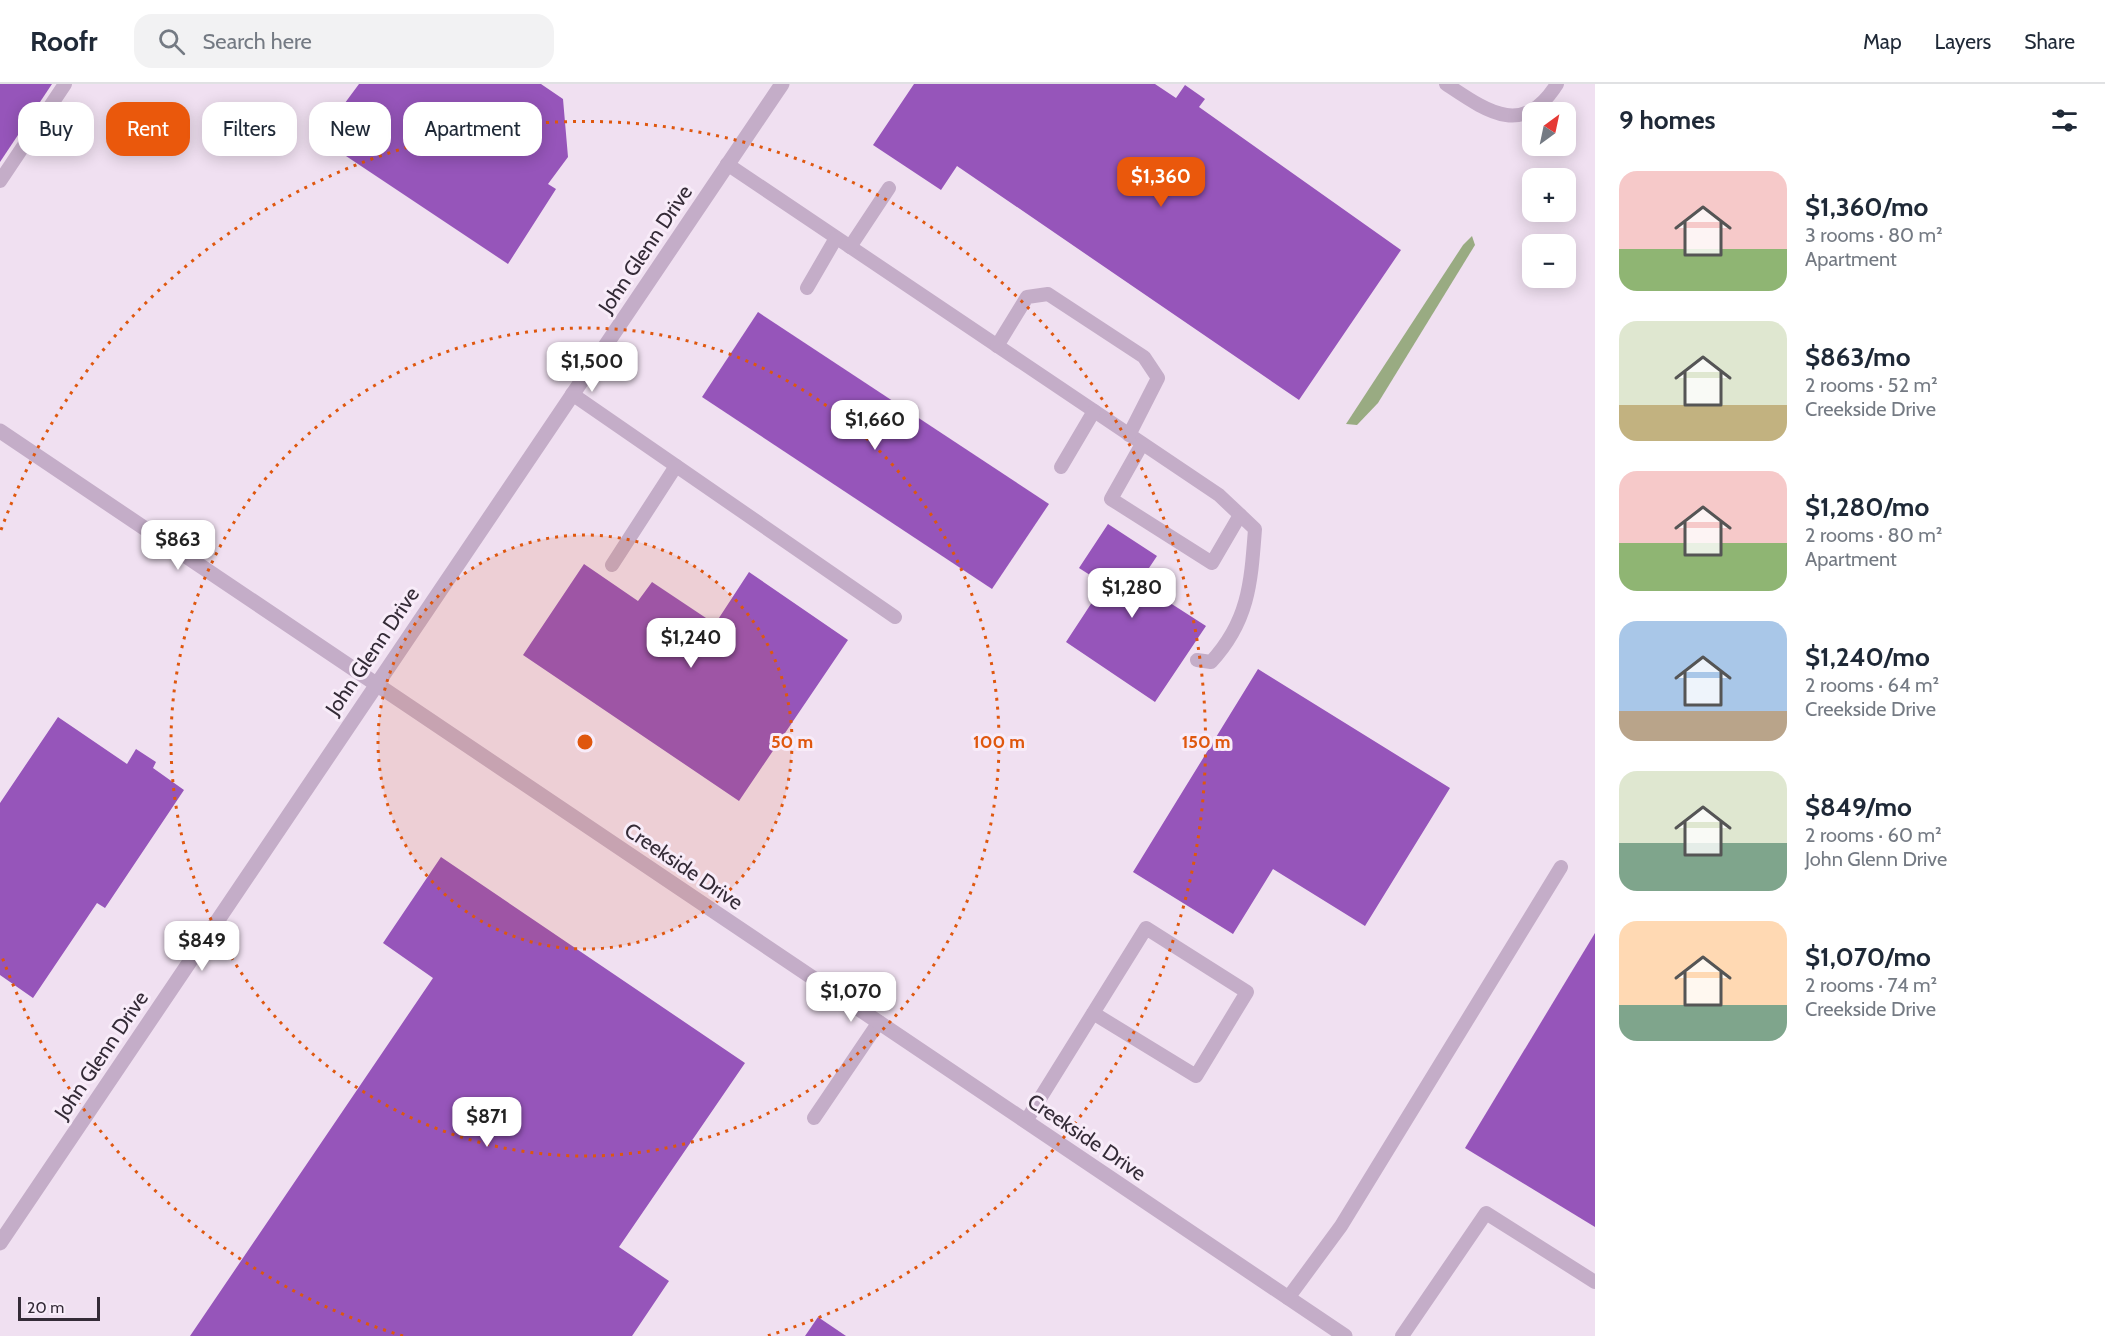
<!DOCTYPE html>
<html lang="en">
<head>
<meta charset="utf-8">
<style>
  body { margin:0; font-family:Cabin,sans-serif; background:#f2f2f3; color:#1f2937; height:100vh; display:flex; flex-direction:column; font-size:22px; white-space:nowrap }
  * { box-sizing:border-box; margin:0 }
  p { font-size:20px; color:#747a83 }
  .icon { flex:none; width:33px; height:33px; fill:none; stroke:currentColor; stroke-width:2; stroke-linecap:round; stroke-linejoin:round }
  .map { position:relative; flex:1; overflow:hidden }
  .sheet { display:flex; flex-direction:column; background:#fff; width:510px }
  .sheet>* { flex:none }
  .top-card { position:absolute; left:18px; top:18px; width:570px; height:54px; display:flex; gap:12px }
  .needle { width:39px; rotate:33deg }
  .controls { position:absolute; left:1522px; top:18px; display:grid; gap:12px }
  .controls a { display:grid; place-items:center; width:54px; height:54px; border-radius:12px; background:#fff; box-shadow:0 3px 15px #0003; font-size:30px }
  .scale { position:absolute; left:18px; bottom:15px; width:82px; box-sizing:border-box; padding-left:6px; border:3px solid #342b37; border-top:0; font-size:16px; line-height:21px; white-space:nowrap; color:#342b37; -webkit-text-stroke:4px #f8ecf9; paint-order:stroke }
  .price { position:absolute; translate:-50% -51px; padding:0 14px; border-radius:12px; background:#fff; color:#222; font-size:20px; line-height:39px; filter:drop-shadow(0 2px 3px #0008) }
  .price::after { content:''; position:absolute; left:50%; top:36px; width:18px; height:14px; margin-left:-9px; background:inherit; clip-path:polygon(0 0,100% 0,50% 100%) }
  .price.current { background:#ea580c; color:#fff }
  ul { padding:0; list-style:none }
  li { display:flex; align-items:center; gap:18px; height:150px; padding:0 24px }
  li span { display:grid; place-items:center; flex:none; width:168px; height:120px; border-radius:18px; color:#555 }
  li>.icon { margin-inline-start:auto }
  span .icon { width:72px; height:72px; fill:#fffc; stroke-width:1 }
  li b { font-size:26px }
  h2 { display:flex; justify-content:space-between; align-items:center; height:72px; padding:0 24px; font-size:26px }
  .pill { padding:0 21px; border-radius:18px; background:#fff; box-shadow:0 3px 15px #0003; font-size:21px; line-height:54px }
  .pill.current { background:#ea580c; color:#fff }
  header { display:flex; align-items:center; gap:36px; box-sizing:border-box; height:84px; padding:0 30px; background:#fff; border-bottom:2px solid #e0e1e3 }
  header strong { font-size:28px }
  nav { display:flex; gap:33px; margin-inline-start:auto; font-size:21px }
  .search { width:420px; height:54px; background:#f2f2f3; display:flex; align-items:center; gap:15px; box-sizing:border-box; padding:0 21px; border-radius:18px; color:#747a83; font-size:22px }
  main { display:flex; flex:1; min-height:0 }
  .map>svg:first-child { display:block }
  .water { fill:#99ab82 }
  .building { fill:#9655ba }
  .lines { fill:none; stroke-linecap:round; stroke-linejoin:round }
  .service { stroke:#c4adc8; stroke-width:14 }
  .minor { stroke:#c4adc8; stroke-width:15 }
  .ring { fill:none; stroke:#df570e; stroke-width:3; stroke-dasharray:3 6 }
  .labels { text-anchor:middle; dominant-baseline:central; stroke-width:6; stroke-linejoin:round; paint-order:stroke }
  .street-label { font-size:21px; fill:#342b37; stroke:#f8ecf9 }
  .centre { fill:#df570e; stroke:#f8ecf9; stroke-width:3 }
  .ring-label { font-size:18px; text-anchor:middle; font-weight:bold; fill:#df570e; stroke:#f8ecf9; stroke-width:6; stroke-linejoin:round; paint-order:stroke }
</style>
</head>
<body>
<header>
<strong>Roofr</strong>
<div class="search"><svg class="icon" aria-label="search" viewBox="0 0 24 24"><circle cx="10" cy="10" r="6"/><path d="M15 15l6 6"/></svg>Search here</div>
<nav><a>Map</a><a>Layers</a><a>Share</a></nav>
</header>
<main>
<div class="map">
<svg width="1595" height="1252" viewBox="0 0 1595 1252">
  <rect width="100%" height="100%" fill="#f0e0f1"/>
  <!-- water -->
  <polygon class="water" points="1472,152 1475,161 1378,319 1357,341 1346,340 1463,161"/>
  <!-- building -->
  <g class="building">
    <polygon points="0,0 52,0 0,78"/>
    <polygon points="359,0 541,0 563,15 568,73 548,100 556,105 508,180 319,54"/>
    <polygon points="914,0 1155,0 1176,14 1185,1 1205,15 1199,23 1401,166 1299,316 957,82 941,106 873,61"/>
    <polygon points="758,228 1049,420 992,505 702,313"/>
    <polygon points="1108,440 1157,472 1139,499 1206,542 1155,618 1066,558 1104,500 1079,484"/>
    <polygon points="584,480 638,517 652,498 715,540 749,488 848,556 739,717 523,571"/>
    <polygon points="1258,585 1450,704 1365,842 1273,785 1233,850 1133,788"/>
    <polygon points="58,633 127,680 136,665 156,678 153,684 184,706 105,824 97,819 33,914 0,891 0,719"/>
    <polygon points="441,773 745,979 619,1163 669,1197 632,1252 190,1252 433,894 383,859"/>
    <polygon points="1595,849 1595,1143 1465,1064"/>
    <polygon points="818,1233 846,1252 805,1252"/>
  </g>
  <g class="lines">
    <!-- service -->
    <g class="service">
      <path d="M1446,0C1488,28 1523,54 1557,0"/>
      <path d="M727,80L1219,411L1255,445C1251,498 1249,537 1211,578L1197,576"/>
      <polyline points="0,97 65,0"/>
      <polyline points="850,163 889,104"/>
      <polyline points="807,204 836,154"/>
      <polyline points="997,262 1027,213 1048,210 1144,273 1158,294 1129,351"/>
      <polyline points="572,310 895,533"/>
      <polyline points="1142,360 1111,415 1212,479 1240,431"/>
      <polyline points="1061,383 1094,327"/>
      <polyline points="612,481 676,382"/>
      <polyline points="814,1034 879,938"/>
      <polyline points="1026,1037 1146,844 1247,908 1196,992 1093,929"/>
      <polyline points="1288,1214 1341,1142 1561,783"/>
      <polyline points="1402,1252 1486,1129 1595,1198"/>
    </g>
    <!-- minor -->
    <g class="minor">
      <polyline points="0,347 1345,1252"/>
      <polyline points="0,1159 782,0"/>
    </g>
  </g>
  <!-- distance rings -->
  <circle cx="585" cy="658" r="207" fill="#df570e" fill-opacity=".12"/>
  <g class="ring">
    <circle cx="585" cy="658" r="207"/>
    <circle cx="585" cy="658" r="414"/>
    <path d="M403 1252A621 621 0 0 1 1 870M1 446A621 621 0 1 1 767 1252"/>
  </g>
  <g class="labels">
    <!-- street labels -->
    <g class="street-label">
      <text transform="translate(645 165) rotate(-56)">John Glenn Drive</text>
      <text transform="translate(372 567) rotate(-56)">John Glenn Drive</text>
      <text transform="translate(684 782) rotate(34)">Creekside Drive</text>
      <text transform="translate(101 971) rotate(-56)">John Glenn Drive</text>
      <text transform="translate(1087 1053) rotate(34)">Creekside Drive</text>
    </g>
  </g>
  <circle cx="585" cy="658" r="9" class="centre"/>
  <g class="ring-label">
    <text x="792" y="664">50 m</text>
    <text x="999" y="664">100 m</text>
    <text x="1206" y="664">150 m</text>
  </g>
</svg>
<div class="controls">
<a><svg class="needle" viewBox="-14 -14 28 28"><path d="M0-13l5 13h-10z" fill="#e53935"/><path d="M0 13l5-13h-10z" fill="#747a83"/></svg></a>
<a>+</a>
<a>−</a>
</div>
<div class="scale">20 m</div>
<b class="price current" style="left:1161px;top:124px">$1,360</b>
<b class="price" style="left:592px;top:309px">$1,500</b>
<b class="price" style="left:875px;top:367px">$1,660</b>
<b class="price" style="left:178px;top:487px">$863</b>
<b class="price" style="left:1132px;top:535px">$1,280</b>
<b class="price" style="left:691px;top:585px">$1,240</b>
<b class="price" style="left:202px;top:888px">$849</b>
<b class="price" style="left:851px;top:939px">$1,070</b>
<b class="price" style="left:487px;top:1064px">$871</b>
<div class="top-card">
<a class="pill">Buy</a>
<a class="pill current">Rent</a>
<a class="pill">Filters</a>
<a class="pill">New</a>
<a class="pill">Apartment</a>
</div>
</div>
<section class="sheet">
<h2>9 homes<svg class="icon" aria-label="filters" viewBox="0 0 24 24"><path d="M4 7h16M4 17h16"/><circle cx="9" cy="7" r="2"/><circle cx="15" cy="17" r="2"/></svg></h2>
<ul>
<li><span style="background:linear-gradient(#f6c9c9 65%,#8fb573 0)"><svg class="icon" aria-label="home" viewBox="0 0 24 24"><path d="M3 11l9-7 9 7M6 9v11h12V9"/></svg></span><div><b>$1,360/mo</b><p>3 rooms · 80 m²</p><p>Apartment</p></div></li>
<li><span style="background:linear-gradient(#dfe7d0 70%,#c2b280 0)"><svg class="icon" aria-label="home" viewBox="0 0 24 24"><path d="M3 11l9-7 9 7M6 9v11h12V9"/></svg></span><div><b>$863/mo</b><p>2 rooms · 52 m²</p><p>Creekside Drive</p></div></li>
<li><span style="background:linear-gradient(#f6c9c9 60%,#8fb573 0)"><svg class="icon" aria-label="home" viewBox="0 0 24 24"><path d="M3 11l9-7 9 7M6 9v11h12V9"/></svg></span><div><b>$1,280/mo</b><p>2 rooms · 80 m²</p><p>Apartment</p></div></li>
<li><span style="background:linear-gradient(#a9c7e8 75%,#b9a48a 0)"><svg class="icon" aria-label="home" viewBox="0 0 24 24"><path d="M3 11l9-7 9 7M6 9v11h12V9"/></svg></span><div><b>$1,240/mo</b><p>2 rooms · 64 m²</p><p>Creekside Drive</p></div></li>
<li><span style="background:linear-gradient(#dfe7d0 60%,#7fa58c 0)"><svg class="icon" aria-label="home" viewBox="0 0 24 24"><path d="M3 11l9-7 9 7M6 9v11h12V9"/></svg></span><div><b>$849/mo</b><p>2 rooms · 60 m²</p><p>John Glenn Drive</p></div></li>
<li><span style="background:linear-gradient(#ffd9b3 70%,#7fa58c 0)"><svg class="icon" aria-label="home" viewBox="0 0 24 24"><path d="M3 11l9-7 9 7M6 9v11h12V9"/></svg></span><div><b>$1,070/mo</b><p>2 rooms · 74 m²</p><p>Creekside Drive</p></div></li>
</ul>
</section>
</main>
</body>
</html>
